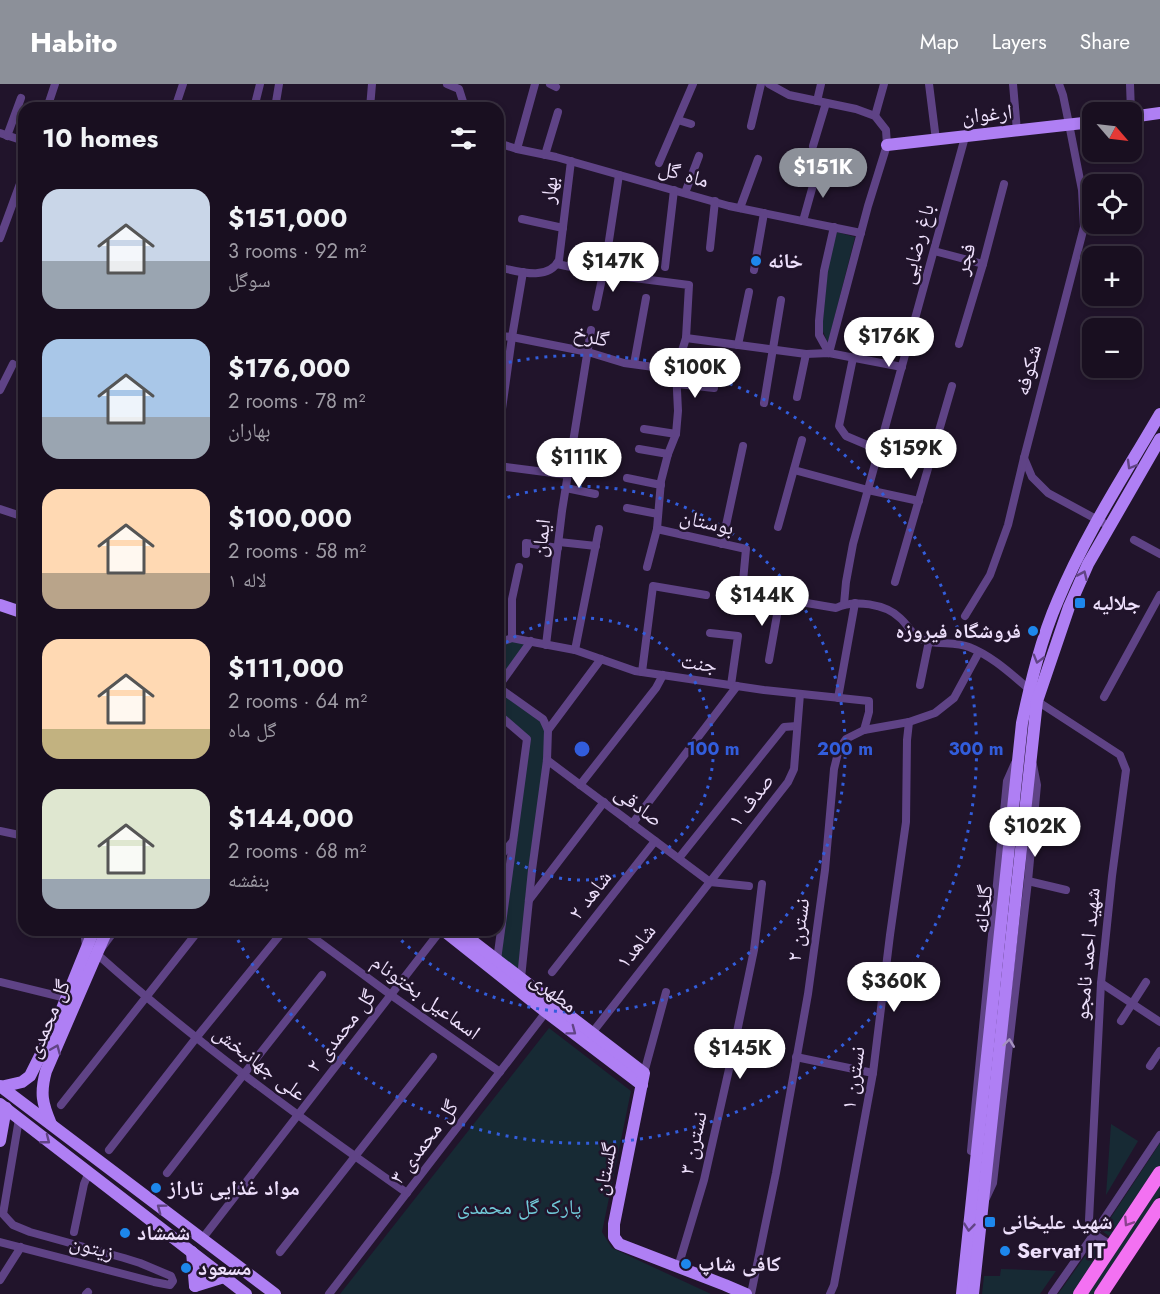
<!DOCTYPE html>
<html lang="en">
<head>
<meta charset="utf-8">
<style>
  body { margin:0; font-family:Jost,"Noto Naskh Arabic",sans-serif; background:#221829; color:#f1f3f6; height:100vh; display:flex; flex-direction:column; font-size:22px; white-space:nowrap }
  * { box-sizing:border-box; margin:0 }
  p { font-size:20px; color:#9f9ca5 }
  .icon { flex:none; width:33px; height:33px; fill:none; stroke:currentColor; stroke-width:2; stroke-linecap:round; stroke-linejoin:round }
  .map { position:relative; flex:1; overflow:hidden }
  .side { position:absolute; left:18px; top:18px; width:486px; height:834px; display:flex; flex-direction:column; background:#190f20; border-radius:18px; box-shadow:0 3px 9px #0003,0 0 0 2px #372f3e }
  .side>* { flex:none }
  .needle { width:39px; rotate:118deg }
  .fabs { position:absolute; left:1082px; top:18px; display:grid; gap:12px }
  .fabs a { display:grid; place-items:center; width:60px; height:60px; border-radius:12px; background:#190f20; box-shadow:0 3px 9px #0003,0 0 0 2px #372f3e; font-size:30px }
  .price { position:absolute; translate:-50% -51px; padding:0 14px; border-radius:21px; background:#fff; color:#222; font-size:20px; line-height:39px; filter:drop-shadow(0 2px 3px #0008) }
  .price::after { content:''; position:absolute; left:50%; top:36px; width:18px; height:14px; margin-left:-9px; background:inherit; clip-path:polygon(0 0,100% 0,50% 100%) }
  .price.active { background:#8c9099; color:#fff }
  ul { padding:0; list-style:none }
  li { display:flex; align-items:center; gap:18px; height:150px; padding:0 24px }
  li span { display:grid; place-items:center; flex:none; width:168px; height:120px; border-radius:18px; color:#555 }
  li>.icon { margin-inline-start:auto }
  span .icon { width:72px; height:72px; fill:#fffc; stroke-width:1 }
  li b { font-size:26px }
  h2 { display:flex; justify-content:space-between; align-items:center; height:72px; padding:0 24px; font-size:26px }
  header { display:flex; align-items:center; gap:36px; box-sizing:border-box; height:84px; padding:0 30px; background:#8c9099; color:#fff }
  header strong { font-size:28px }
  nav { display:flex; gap:33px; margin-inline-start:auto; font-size:21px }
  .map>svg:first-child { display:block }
  .green { fill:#172a34 }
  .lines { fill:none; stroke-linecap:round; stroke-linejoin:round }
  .street { stroke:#5f4386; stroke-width:8 }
  .secondary { stroke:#af7ff4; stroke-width:12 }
  .primary { stroke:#f371f2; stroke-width:14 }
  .oneway { stroke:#614485 }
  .oneway2 { stroke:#a692c1 }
  .oneway3 { stroke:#8a428e }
  .ring { fill:none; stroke:#325ddc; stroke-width:3; stroke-dasharray:3 6 }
  .poi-dot { fill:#1d87ec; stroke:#21142b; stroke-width:2 }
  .labels { text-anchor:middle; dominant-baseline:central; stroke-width:5; stroke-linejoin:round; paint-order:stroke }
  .street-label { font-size:21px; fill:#eee0fc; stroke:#21142b }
  .poi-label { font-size:21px; font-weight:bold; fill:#eee0fc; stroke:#21142b; text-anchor:start }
  .park-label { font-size:21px; fill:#71cad8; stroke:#21142b }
  .centre { fill:#325ddc; stroke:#21142b; stroke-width:3 }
  .ring-label { font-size:18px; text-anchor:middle; font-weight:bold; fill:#325ddc; stroke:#21142b; stroke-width:5; stroke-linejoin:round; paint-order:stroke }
</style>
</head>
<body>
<header>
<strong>Habito</strong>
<nav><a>Map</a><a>Layers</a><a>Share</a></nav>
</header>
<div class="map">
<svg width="1160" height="1210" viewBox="0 0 1160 1210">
  <rect width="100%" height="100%" fill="#21142b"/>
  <!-- green -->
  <g class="green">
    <polygon points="837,148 855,153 828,259 822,245 828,184 831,167"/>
    <polygon points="512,557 527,559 498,599 498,561"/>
    <polygon points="498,606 541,637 545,647 544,674 519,888 499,875 529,659 498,627"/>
    <polygon points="549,944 631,1007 602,1148 612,1164 711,1210 340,1210"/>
    <polygon points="1111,1040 1138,1057 1106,1111"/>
    <polygon points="1160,1059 1160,1082 1112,1154 1102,1147"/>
    <polygon points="1160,1100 1160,1111 1095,1210 1085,1210"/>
    <polygon points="1093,1161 1102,1166 1074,1210 1058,1210"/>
    <polygon points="1001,1185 1056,1187 1040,1210 982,1210 984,1192 1000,1192"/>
  </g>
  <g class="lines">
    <!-- street -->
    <g class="street">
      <polyline points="447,0 459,5 465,24"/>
      <polyline points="550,0 556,3"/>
      <polyline points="769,0 789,11 856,25 875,32 886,46 887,61 868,122 829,269"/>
      <polyline points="929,0 936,56"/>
      <polyline points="1013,0 1017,47"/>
      <polyline points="1130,0 1131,28"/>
      <polyline points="817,17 821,0"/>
      <polyline points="47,24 55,0"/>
      <polyline points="175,24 183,0"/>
      <polyline points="254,24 260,0"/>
      <polyline points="275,24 279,0"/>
      <polyline points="370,24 372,0"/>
      <polyline points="875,32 884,0"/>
      <polyline points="678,36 691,40"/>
      <polyline points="751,42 761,0"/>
      <polyline points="0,49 24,57"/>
      <polyline points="7,52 21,14"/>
      <polyline points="498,59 517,65 556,73 729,122 861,149"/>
      <polyline points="813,62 826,19"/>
      <polyline points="517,65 535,0"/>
      <polyline points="545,71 558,28"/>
      <polyline points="659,79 693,0"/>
      <polyline points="498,87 501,87"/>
      <polyline points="685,109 699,72"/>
      <polyline points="740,124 758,75"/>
      <polyline points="522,135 563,144"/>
      <polyline points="803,137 817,87"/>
      <polyline points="0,154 24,89"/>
      <polyline points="608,163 619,91"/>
      <polyline points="710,164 715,117"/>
      <polyline points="934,167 983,180"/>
      <polyline points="557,180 603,190 689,201 686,254 676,286 678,327 676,350 668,370 661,397 657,445 647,483"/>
      <path d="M498,183C517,187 548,198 559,176L571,77"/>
      <polyline points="665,183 674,106"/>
      <polyline points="754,186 764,129"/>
      <polyline points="596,223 603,190"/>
      <polyline points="498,252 512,253 588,268 624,279 676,286"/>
      <polyline points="686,254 806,270 829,269 902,283"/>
      <polyline points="959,260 983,180 1004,100"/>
      <polyline points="738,261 749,208"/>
      <polyline points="829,269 819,251 819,237 824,187 834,143"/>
      <polyline points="853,274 839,342 846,352 879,366"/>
      <polyline points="634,280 646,214"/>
      <polyline points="678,300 714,304"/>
      <polyline points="0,306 13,280"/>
      <polyline points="797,313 806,270"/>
      <polyline points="764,319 781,216"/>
      <polyline points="498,325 502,325 512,253 523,188"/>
      <polyline points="644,345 676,350"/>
      <polyline points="639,365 668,370"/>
      <polyline points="1024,374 1032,393 1048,409 1109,442"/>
      <polyline points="506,383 568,391"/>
      <polyline points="794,386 868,406 919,417"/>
      <polyline points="627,394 661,401"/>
      <polyline points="566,404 595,410"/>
      <polyline points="627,424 658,430"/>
      <polyline points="0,425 24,433"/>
      <polyline points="778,443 802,356"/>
      <path d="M657,445L746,465L742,508L836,524C854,515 886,520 900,534C906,539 910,547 916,552C931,563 953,556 969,563C992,572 1010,589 1029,605"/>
      <polyline points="1134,456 1160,470"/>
      <polyline points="559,458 596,462"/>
      <polyline points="722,460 743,362"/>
      <polyline points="526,470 526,459 558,464"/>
      <polyline points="895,498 952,302"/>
      <polyline points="844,520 846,498 853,460 965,53"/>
      <polyline points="965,532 990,491 1008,441 1024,374 1084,143 1082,106 1069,40 1063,11 1059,0"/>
      <polyline points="710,549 738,552 731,601"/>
      <polyline points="512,554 512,515 519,483"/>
      <polyline points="498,559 512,554 522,556 575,566 635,587 764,606 869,617 869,628 864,646"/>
      <polyline points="546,561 562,427 591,246"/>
      <polyline points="575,566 599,445"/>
      <polyline points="769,576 780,514"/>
      <polyline points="642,588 653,502 706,511"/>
      <polyline points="920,601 929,557"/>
      <polyline points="498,603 543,635 548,646 547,676 532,786 521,894"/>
      <polyline points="498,603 531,557"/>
      <polyline points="1104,613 1160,511"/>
      <polyline points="838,614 855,519"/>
      <path d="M1037,617L1120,671L1126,686L1112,792L1101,899L1089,1136C1091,1152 1100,1154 1113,1162"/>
      <polyline points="548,646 601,575"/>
      <polyline points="498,664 500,661"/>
      <polyline points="547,676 710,798"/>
      <polyline points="580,701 656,604 663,591"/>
      <polyline points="632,740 737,602"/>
      <polyline points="0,747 24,752"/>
      <polyline points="679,774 784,643 797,642"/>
      <polyline points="498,775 513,757"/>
      <polyline points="1028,797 1066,806"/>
      <polyline points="710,798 749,802"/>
      <polyline points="529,816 604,718"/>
      <polyline points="84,846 86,862"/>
      <path d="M115,846L97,870C194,957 300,1034 407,1109"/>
      <polyline points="303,846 391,911 500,988"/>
      <polyline points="497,876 527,655 498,630"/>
      <polyline points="552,888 655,757"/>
      <polyline points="0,898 66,914"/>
      <polyline points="1101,899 1160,938"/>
      <polyline points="1121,937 1146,898"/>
      <polyline points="592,949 788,698 794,685 800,610"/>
      <polyline points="796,973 873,989"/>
      <polyline points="1150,982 1160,967"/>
      <polyline points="644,989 666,908"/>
      <polyline points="61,1021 199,846"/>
      <polyline points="109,1066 196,954 284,846"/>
      <polyline points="971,1067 1007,697 1015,679"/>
      <polyline points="167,1089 244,990 322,891"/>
      <polyline points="986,1114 993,1099 1028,797 1037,701 1033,681"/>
      <polyline points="74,1148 84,1100 89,1088"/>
      <polyline points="202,1155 441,846"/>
      <polyline points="0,1158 154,1198 170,1201 173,1197 171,1192 140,1179 124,1174 30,1148 13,1141 3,1130 19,1035"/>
      <polyline points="280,1168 433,973"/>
      <polyline points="678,1183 704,1096 732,972 754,866 762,800"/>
      <polyline points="0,1196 21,1163"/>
      <polyline points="86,1210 88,1208"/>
      <polyline points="329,1210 546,928"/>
      <polyline points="751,1210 776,1089 808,910 825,786 834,685 839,665 846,655 864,646 909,638 935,629 954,614 979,568"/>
      <polyline points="830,1210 834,1201 873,989 890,851 906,738 907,656 909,638"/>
      <polyline points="1052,1210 1094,1150 1160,1051"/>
    </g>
    <!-- secondary -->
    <g class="secondary">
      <polyline points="1131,33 1160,29"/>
      <polyline points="887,61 1092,38"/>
      <polyline points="0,521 24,529"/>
      <polyline points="443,846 546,928 642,1001"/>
      <polyline points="458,846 644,989 614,1140 614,1153 619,1160 725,1201 746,1210"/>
      <polyline points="0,1002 275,1210"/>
      <polyline points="1,1003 22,998 30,992 55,942 94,846"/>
      <polyline points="0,1020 246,1210"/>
      <path d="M51,1040C42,1019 40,1009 46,987L107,846"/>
      <polyline points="0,1057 6,1024"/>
      <polyline points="192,1168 195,1202"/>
      <polyline points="195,1202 224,1193"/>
      <path d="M962,1210L1022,639C1031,597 1041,555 1058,516C1085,451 1125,390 1160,330"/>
      <polyline points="973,1210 1037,617 1069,523 1088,480 1160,355"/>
    </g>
    <!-- primary -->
    <g class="primary">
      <polyline points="1080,1210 1160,1089"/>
      <polyline points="1101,1210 1160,1121"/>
    </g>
  </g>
  <!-- one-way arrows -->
  <defs><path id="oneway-chevron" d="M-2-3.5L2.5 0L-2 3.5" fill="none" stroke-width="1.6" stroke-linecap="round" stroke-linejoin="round" transform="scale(1.5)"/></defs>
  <g class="oneway">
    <use href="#oneway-chevron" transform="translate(1131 381) rotate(120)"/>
    <use href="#oneway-chevron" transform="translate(1083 491) rotate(-66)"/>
    <use href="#oneway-chevron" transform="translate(1038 575) rotate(106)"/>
    <use href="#oneway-chevron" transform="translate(572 947) rotate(37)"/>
    <use href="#oneway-chevron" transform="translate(56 965) rotate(-67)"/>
    <use href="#oneway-chevron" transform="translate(46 1056) rotate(38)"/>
    <use href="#oneway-chevron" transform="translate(161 1124) rotate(-143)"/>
    <use href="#oneway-chevron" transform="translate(969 1143) rotate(96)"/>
  </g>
  <use class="oneway2" href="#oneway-chevron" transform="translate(1009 959) rotate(-83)"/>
  <use class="oneway3" href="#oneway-chevron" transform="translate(1128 1138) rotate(123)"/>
  <!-- distance rings -->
  <g class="ring">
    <path d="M499 564A131 131 0 1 1 499 766"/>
    <path d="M499 416A263 263 0 1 1 391 846"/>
    <path d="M500 280A394 394 0 1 1 233 847"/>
  </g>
  <!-- markers -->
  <g class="poi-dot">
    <circle cx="756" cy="177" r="6"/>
    <rect x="1074" y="513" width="12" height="12" rx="3"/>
    <circle cx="1033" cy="547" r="6"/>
    <circle cx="156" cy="1104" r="6"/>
    <rect x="984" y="1132" width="12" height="12" rx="3"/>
    <circle cx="125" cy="1149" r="6"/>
    <circle cx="1005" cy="1167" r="6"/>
    <circle cx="686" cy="1180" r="6"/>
    <circle cx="186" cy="1184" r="6"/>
  </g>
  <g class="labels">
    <!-- street labels -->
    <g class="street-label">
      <text transform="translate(987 30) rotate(-6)">ارغوان</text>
      <text transform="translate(684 90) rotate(16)">ماه گل</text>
      <text transform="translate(549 106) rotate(-83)">بهار</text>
      <text transform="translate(917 160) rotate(-75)">باغ رضایی</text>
      <text transform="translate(965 175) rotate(-74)">فجر</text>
      <text transform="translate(591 252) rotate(14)">گلرخ</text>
      <text transform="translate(1028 286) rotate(-75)">شکوفه</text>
      <text transform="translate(707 438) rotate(13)">بوستان</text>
      <text transform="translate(541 454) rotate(-83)">ایمان</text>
      <text transform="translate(699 579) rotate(8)">جنت</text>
      <text transform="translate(751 716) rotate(-53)">صدف ۱</text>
      <text transform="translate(639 722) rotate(37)">صادقی</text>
      <text transform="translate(590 811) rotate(-52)">شاهد ۲</text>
      <text transform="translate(983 825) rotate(-84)">گلخانه</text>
      <text transform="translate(798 846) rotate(-82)">نسترن ۲</text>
      <text transform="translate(636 862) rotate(-52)">شاهد۱</text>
      <text transform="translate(1087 870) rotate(-85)">شهید احمد نامجو</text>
      <text transform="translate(554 908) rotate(38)">مطهری</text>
      <text transform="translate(426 913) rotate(36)">اسماعیل بختونام</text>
      <text transform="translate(48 935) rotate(-67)">گل محمدی</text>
      <text transform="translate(341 947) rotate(-52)">گل محمدی ۲</text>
      <text transform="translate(260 979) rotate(37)">علی جهانبخش</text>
      <text transform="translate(853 994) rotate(-81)">نسترن ۱</text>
      <text transform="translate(424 1058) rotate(-53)">گل محمدی ۳</text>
      <text transform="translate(693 1059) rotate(-77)">نسترن ۳</text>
      <text transform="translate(605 1085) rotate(-79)">گلستان</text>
      <text transform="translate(92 1163) rotate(15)">زیتون</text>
    </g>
    <!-- poi labels -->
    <g class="poi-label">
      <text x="768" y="177">خانه</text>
      <text x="1092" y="519">جلالیه</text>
      <text x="1021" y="547" text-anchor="end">فروشگاه فیروزه</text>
      <text x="168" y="1104">مواد غذایی تاراز</text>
      <text x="1002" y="1138">شهید علیخانی</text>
      <text x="137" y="1149">شمشاد</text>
      <text x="1017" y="1167">Servat IT</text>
      <text x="698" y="1180">کافی شاپ</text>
      <text x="198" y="1184">مسعود</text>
    </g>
    <!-- park labels -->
    <g class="park-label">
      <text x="519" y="1123">پارک گل محمدی</text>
    </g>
  </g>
  <circle cx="582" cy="665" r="9" class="centre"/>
  <g class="ring-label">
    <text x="713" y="671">100 m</text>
    <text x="845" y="671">200 m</text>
    <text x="976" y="671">300 m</text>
  </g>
</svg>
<div class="fabs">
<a><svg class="needle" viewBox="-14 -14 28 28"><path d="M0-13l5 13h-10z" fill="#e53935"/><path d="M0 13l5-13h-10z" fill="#9f9ca5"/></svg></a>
<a><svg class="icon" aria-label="locate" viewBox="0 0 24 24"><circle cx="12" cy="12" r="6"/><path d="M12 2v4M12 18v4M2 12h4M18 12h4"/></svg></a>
<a>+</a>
<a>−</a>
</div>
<b class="price active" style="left:823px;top:115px">$151K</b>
<b class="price" style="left:613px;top:209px">$147K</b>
<b class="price" style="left:889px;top:284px">$176K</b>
<b class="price" style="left:695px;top:315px">$100K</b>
<b class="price" style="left:911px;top:396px">$159K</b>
<b class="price" style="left:579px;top:405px">$111K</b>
<b class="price" style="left:762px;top:543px">$144K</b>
<b class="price" style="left:1035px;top:774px">$102K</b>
<b class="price" style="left:894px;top:929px">$360K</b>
<b class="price" style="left:740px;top:996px">$145K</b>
<section class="side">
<h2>10 homes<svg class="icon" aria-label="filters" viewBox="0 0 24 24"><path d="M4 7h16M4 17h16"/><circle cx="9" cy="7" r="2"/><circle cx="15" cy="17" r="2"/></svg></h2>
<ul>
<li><span style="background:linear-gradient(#c9d6e8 60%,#9aa5b1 0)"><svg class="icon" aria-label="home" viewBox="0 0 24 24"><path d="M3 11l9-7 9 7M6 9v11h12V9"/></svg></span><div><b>$151,000</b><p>3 rooms · 92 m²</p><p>سوگل</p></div></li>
<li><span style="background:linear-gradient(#a9c7e8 65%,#9aa5b1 0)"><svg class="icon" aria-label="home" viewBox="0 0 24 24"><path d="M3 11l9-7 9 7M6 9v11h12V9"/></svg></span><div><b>$176,000</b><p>2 rooms · 78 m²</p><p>بهاران</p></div></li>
<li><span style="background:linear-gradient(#ffd9b3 70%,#b9a48a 0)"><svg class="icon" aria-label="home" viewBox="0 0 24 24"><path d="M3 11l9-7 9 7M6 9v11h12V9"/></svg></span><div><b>$100,000</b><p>2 rooms · 58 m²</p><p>لاله ۱</p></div></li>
<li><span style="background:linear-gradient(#ffd9b3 75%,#c2b280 0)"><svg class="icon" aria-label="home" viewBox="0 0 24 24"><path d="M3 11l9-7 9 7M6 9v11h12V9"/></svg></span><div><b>$111,000</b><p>2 rooms · 64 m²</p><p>گل ماه</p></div></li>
<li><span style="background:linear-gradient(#dfe7d0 75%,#9aa5b1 0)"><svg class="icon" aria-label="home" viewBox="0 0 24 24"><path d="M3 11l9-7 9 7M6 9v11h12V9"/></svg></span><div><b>$144,000</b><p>2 rooms · 68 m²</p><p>بنفشه</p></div></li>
</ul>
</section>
</div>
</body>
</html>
